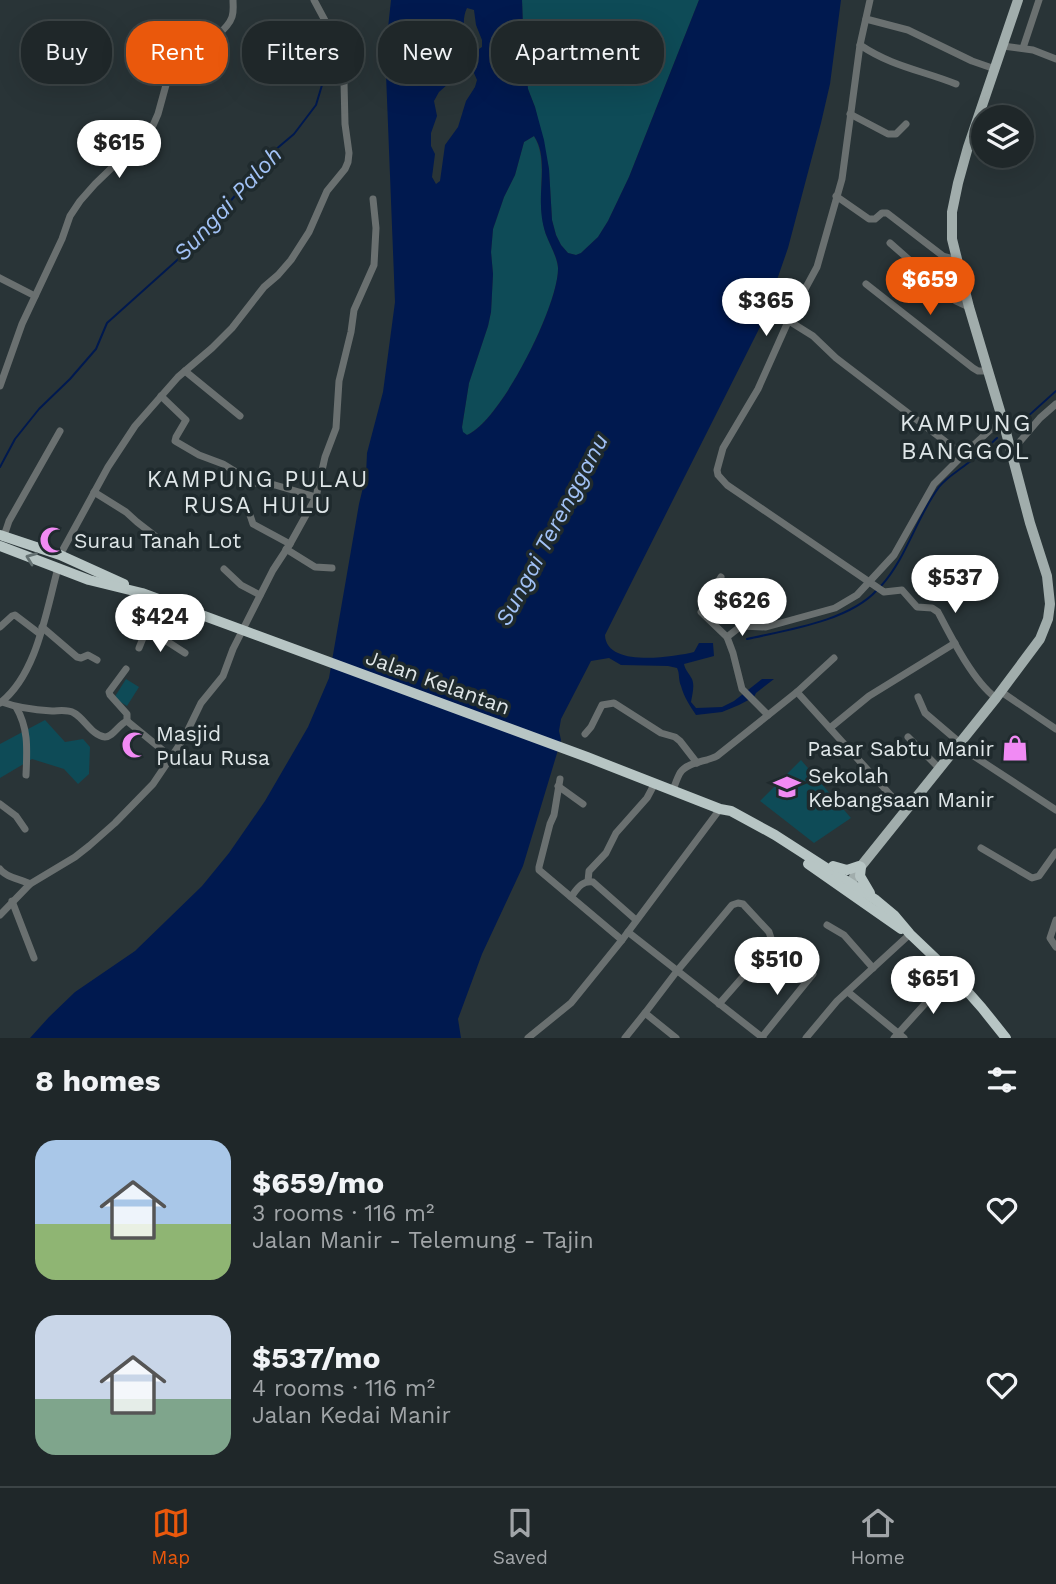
<!DOCTYPE html>
<html lang="en">
<head>
<meta charset="utf-8">
<style>
  body { margin:0; font-family:"Work Sans",sans-serif; background:#272f31; color:#f1f3f6; height:100vh; display:flex; flex-direction:column; font-size:26px; white-space:nowrap }
  * { box-sizing:border-box; margin:0 }
  p { font-size:23px; color:#a1a5a8 }
  .icon { flex:none; width:38px; height:38px; fill:none; stroke:currentColor; stroke-width:2; stroke-linecap:round; stroke-linejoin:round }
  .map { position:relative; height:1038px; overflow:hidden }
  .side { display:flex; flex-direction:column; background:#1f2729; flex:1 }
  .side>* { flex:none }
  .top-card { position:absolute; left:21px; top:21px; width:700px; height:63px; display:flex; gap:14px }
  .buttons { position:absolute; left:971px; top:105px; display:grid; gap:14px }
  .buttons a { display:grid; place-items:center; width:63px; height:63px; border-radius:50%; background:#1f2729; box-shadow:0 7px 28px #0002,0 0 0 2px #3c4446; font-size:35px }
  .price { position:absolute; translate:-50% -60px; padding:0 16px; border-radius:24px; background:#fff; color:#222; font-size:23px; line-height:46px; filter:drop-shadow(0 2px 4px #0008) }
  .price::after { content:''; position:absolute; left:50%; top:42px; width:21px; height:16px; margin-left:-10px; background:inherit; clip-path:polygon(0 0,100% 0,50% 100%) }
  .price.selected { background:#ea580c; color:#fff }
  ul { padding:0; list-style:none }
  li { display:flex; align-items:center; gap:21px; height:175px; padding:0 35px }
  li span { display:grid; place-items:center; flex:none; width:196px; height:140px; border-radius:21px; color:#555 }
  li>.icon { margin-inline-start:auto }
  span .icon { width:84px; height:84px; fill:#fffc; stroke-width:1 }
  li b { font-size:30px }
  h2 { display:flex; justify-content:space-between; align-items:center; height:84px; padding:0 35px; font-size:30px }
  .pill { padding:0 24px; border-radius:28px; background:#1f2729; box-shadow:0 7px 28px #0002,0 0 0 2px #3c4446; font-size:24px; line-height:63px }
  .pill.selected { background:#ea580c; color:#fff }
  .dock { display:flex; justify-content:space-around; align-items:center; height:98px; border-top:2px solid #3c4446; background:#1f2729; font-size:19px; color:#a1a5a8 }
  .dock a { display:grid; justify-items:center; gap:4px }
  .dock .selected { color:#ea580c }
  .map>svg:first-child { display:block }
  .green { fill:#0e4b57 }
  .water { fill:#00194f; fill-rule:evenodd }
  .lines { fill:none; stroke-linecap:round; stroke-linejoin:round }
  .stream { stroke:#00194f; stroke-width:2 }
  .minor { stroke:#6a7070; stroke-width:7 }
  .major { stroke:#a1adac; stroke-width:10 }
  .highway { stroke:#b7c5c4; stroke-width:10 }
  .oneway { stroke:#637071 }
  .labels { text-anchor:middle; dominant-baseline:central; stroke-width:7; stroke-linejoin:round; paint-order:stroke }
  .poi-label { font-size:21px; fill:#dfe6e8; stroke:#1f2a2d; text-anchor:start }
  .street-label { font-size:21px; fill:#dfe6e8; stroke:#1f2a2d }
  .water-label { font-size:23px; font-style:italic; fill:#a2c2f6; stroke:#1f2a2d }
  .neighbourhood-label { font-size:23px; letter-spacing:2px; fill:#dfe6e8; stroke:#1f2a2d }
  .quarter-label { font-size:24px; letter-spacing:2px; fill:#dfe6e8; stroke:#1f2a2d }
</style>
</head>
<body>
<div class="map">
<svg width="1056" height="1038" viewBox="0 0 1056 1038">
  <rect width="100%" height="100%" fill="#293437"/>
  <!-- green -->
  <g class="green">
    <polygon points="522,0 699,0 629,177 608,221 598,237 581,253 576,255 568,253 561,245 556,235 552,220 549,169 535,107 528,89 524,55"/>
    <path d="M534,136C546,156 540,183 541,205C542,215 543,228 547,237C551,247 557,257 558,268C559,304 501,421 467,435L462,432V427L469,383L488,326L491,312L493,274L491,252L493,229L504,197L515,175L524,142Z"/>
    <polygon points="126,679 139,687 127,706 114,698"/>
    <polygon points="45,720 65,742 83,739 90,747 89,774 78,784 64,769 32,759 0,778 0,744"/>
    <polygon points="801,760 851,818 814,843 760,801"/>
  </g>
  <!-- water -->
  <path class="water" d="M391,0H522L524,55L528,89L535,107L544,140L549,169L552,220L556,235L561,245L568,253L576,255L581,253L598,237L608,221L629,177L699,0H841L830,84L821,123L788,248L762,323L605,635C606,668 673,657 694,652L699,643H713L714,656L684,664C685,670 689,673 692,679C695,686 692,695 691,702L696,708L722,707L734,701L762,679H774L756,693L754,697L739,705L722,712L696,715C690,706 684,697 681,686C678,679 680,674 677,668L668,666L621,665L609,658L591,661L561,719L559,731L561,740L523,866L482,954L458,1019L461,1038H30L49,1017L75,992L135,951L202,886L229,853L265,801L308,727L329,678L359,504L366,475L367,453L383,392L395,302L386,74V47ZM467,8L474,10L476,25L482,40V47L476,51C463,45 461,19 467,8ZM461,58L465,59L471,66L477,80L475,87L466,101L458,127L445,145L440,181L436,184L432,177L435,154L431,146V133L437,116L434,101L439,92L448,84L455,61ZM534,136C547,155 540,184 541,205C541,215 543,228 547,237C551,247 557,257 558,267C560,303 501,421 467,435L463,432L462,427L469,383L488,326L491,312L493,274L491,252L493,229L504,197L515,175L524,142Z"/>
  <g class="lines">
    <!-- stream -->
    <g class="stream">
      <polyline points="1016,427 1056,391"/>
      <polyline points="0,467 15,439 39,409 70,379 96,349 107,323 194,245 268,156 294,134 316,105 325,75 335,58"/>
      <path d="M881,586C907,557 916,518 939,487C947,477 958,471 968,463C979,456 988,446 997,438"/>
      <path d="M747,639C787,630 849,621 877,590"/>
    </g>
    <!-- minor -->
    <g class="minor">
      <path d="M870,0L860,45L842,179L817,267L791,315L758,389L723,448L717,470L718,475L727,485L884,592L902,590L917,607L932,608L938,612C951,637 973,681 996,698"/>
      <polyline points="866,19 908,30 972,61 995,69"/>
      <path d="M860,45C893,67 921,70 956,84"/>
      <polyline points="1003,46 1033,50 1056,59"/>
      <polyline points="1023,48 1039,0"/>
      <polyline points="850,114 888,134 896,134 906,124"/>
      <polyline points="836,196 869,219 875,219 882,213 887,213 943,256 957,260"/>
      <polyline points="890,243 956,301 969,307"/>
      <polyline points="0,278 35,296"/>
      <polyline points="866,284 973,368 978,371 989,371"/>
      <polyline points="789,321 813,336 836,358 963,455"/>
      <polyline points="185,371 240,416"/>
      <path d="M0,386L22,324L62,239L70,216L80,201L95,184L151,130L158,114L169,74L173,68C188,55 226,35 232,17C234,11 233,6 233,0"/>
      <polyline points="161,396 186,420 176,437 175,441 199,455 223,464 254,483 275,485 316,497"/>
      <polyline points="1011,452 1040,418 1056,404"/>
      <polyline points="94,492 126,512 137,522 159,539"/>
      <polyline points="250,515 253,524 290,544"/>
      <polyline points="4,536 9,521 60,431"/>
      <polyline points="286,549 315,567 332,568"/>
      <polyline points="60,555 108,467 135,426 178,377 212,348 232,328 264,287 278,275 291,260 309,232 327,191 345,169 348,162 349,153 345,124 344,82 339,58 329,28 314,0"/>
      <polyline points="224,569 241,585 260,595"/>
      <polyline points="721,577 701,612 727,637 733,653 742,689 768,715"/>
      <polyline points="0,627 12,616 15,615 40,634"/>
      <polyline points="42,627 77,657 81,658 88,655 97,660"/>
      <polyline points="151,631 185,653"/>
      <polyline points="727,637 741,626 766,627 835,608 857,595 894,555 934,484 963,455 990,430 1003,421"/>
      <polyline points="139,648 143,638 163,618 170,603"/>
      <polyline points="126,669 109,692 110,695 127,714 127,721"/>
      <polyline points="1000,691 1056,729"/>
      <polyline points="797,692 905,811"/>
      <polyline points="918,697 925,713 959,742"/>
      <path d="M2,702C18,708 35,710 52,711C59,711 67,709 74,713C84,718 92,736 105,737C113,737 119,724 127,721L171,757"/>
      <path d="M0,703C37,675 46,611 58,568"/>
      <path d="M16,707C29,729 27,750 26,775"/>
      <polyline points="830,728 869,696 955,643"/>
      <polyline points="585,734 591,727 602,705 614,703 661,733 675,737 680,741 697,763"/>
      <polyline points="908,737 939,768"/>
      <polyline points="957,745 1056,810"/>
      <polyline points="560,779 554,815 550,824 539,867 539,870 622,940"/>
      <polyline points="558,786 583,804"/>
      <path d="M673,790C675,785 677,778 680,773C687,762 706,762 717,756L797,692L834,658"/>
      <polyline points="0,804 16,816 25,829"/>
      <polyline points="981,848 1032,878 1039,876 1056,852"/>
      <path d="M0,869C5,877 20,879 30,884"/>
      <polyline points="588,881 589,871 606,853 616,833 647,798 655,783"/>
      <path d="M571,897C577,889 582,880 593,882L636,920"/>
      <polyline points="12,901 34,958"/>
      <polyline points="0,915 30,884 75,857 89,846 115,823 153,784 184,738 201,703 223,676 233,649 273,570 290,544 316,497 325,457 336,428 339,381 351,332 354,310 374,265 376,228 373,199"/>
      <polyline points="1056,920 1050,938 1056,947"/>
      <polyline points="827,925 844,935 873,968"/>
      <polyline points="628,932 763,1038"/>
      <polyline points="848,992 904,1038"/>
      <polyline points="762,1037 813,974"/>
      <polyline points="528,1038 571,1003 622,940 720,809"/>
      <polyline points="625,1038 645,1013"/>
      <polyline points="676,1038 645,1013 677,971 732,905 738,903 743,904 769,932 772,941 770,946 719,1004"/>
      <polyline points="806,1038 837,1001 910,934"/>
      <polyline points="894,1038 952,974"/>
    </g>
    <!-- major -->
    <polyline class="major" points="847,888 862,865 996,698 1040,639 1048,619 1050,604 1047,576 1030,523 1003,421 969,307 952,239 952,212 958,183 968,147 1018,0"/>
    <!-- highway -->
    <g class="highway">
      <polyline points="0,535 60,555 124,584"/>
      <polyline points="0,546 89,580 142,593 587,757 720,809 731,811 775,835 876,900 894,915 910,934 952,974 982,1008 1006,1038"/>
      <polyline points="808,864 901,929"/>
      <polyline points="833,866 847,870 859,866"/>
      <polyline points="861,867 860,876 870,893"/>
    </g>
  </g>
  <!-- one-way arrows -->
  <defs><path id="oneway-chevron" d="M-2-3.5L2.5 0L-2 3.5" fill="none" stroke-width="1.6" stroke-linecap="round" stroke-linejoin="round" transform="scale(1.75)"/></defs>
  <use class="oneway" href="#oneway-chevron" transform="translate(31 558) rotate(-159)"/>
  <!-- icons -->
  <defs>
    <g id="mosque-bare" transform="scale(2.1)"><path d="M3.5-4.9A6 6 0 1 0 3.5 4.9A5 5 0 1 1 3.5-4.9Z" fill="#f18af4" stroke="#1f2a2d" stroke-width="2.5" paint-order="stroke"/></g>
    <g id="shop-bare" transform="scale(2.1)"><path d="M-5-2.5h2.3a2.7 3.5 0 0 1 5.4 0H5L5.5 6h-11ZM-1.5-2.5h3a1.5 2.3 0 0 0-3 0Z" fill="#f18af4" stroke="#1f2a2d" stroke-width="2.5" paint-order="stroke"/></g>
    <g id="school-bare" transform="scale(2.1)"><path d="M0-5L7-2L0 1L-7-2ZM-4 1L0 2.5L4 1V4Q0 6-4 4Z" fill="#f18af4" stroke="#1f2a2d" stroke-width="2.5" paint-order="stroke"/></g>
  </defs>
  <g fill-rule="evenodd">
    <use href="#mosque-bare" x="53" y="540"/>
    <use href="#mosque-bare" x="135" y="745"/>
    <use href="#shop-bare" x="1015" y="748"/>
    <use href="#school-bare" x="787" y="787"/>
  </g>
  <g class="labels">
    <!-- poi labels -->
    <g class="poi-label">
      <text x="74" y="540">Surau Tanah Lot</text>
      <text x="156" y="733">Masjid<tspan x="156" dy="24">Pulau Rusa</tspan></text>
      <text x="994" y="748" text-anchor="end">Pasar Sabtu Manir</text>
      <text x="808" y="775">Sekolah<tspan x="808" dy="24">Kebangsaan Manir</tspan></text>
    </g>
    <!-- street labels -->
    <g class="street-label">
      <text transform="translate(438 682) rotate(20)">Jalan Kelantan</text>
    </g>
    <!-- water labels -->
    <g class="water-label">
      <text transform="translate(228 204) rotate(-47)">Sungai Paloh</text>
      <text transform="translate(552 530) rotate(-62)">Sungai Terengganu</text>
    </g>
    <!-- neighbourhood labels -->
    <g class="neighbourhood-label">
      <text x="258" y="479">KAMPUNG PULAU<tspan x="258" dy="26">RUSA HULU</tspan></text>
    </g>
    <!-- quarter labels -->
    <g class="quarter-label">
      <text x="966" y="423">KAMPUNG<tspan x="966" dy="28">BANGGOL</tspan></text>
    </g>
  </g>
</svg>
<div class="buttons">
<a><svg class="icon" aria-label="layers" viewBox="0 0 24 24"><path d="M12 4l9 5-9 5-9-5zM3 14l9 5 9-5"/></svg></a>
</div>
<b class="price" style="left:119px;top:180px">$615</b>
<b class="price selected" style="left:930px;top:317px">$659</b>
<b class="price" style="left:766px;top:338px">$365</b>
<b class="price" style="left:955px;top:615px">$537</b>
<b class="price" style="left:742px;top:638px">$626</b>
<b class="price" style="left:160px;top:654px">$424</b>
<b class="price" style="left:777px;top:997px">$510</b>
<b class="price" style="left:933px;top:1016px">$651</b>
<div class="top-card">
<a class="pill">Buy</a>
<a class="pill selected">Rent</a>
<a class="pill">Filters</a>
<a class="pill">New</a>
<a class="pill">Apartment</a>
</div>
</div>
<section class="side">
<h2>8 homes<svg class="icon" aria-label="filters" viewBox="0 0 24 24"><path d="M4 7h16M4 17h16"/><circle cx="9" cy="7" r="2"/><circle cx="15" cy="17" r="2"/></svg></h2>
<ul>
<li><span style="background:linear-gradient(#a9c7e8 60%,#8fb573 0)"><svg class="icon" aria-label="home" viewBox="0 0 24 24"><path d="M3 11l9-7 9 7M6 9v11h12V9"/></svg></span><div><b>$659/mo</b><p>3 rooms · 116 m²</p><p>Jalan Manir - Telemung - Tajin</p></div><svg class="icon" aria-label="heart" viewBox="0 0 24 24"><path d="M12 20l-8-8c-3-5 5-10 8-4 3-6 11-1 8 4z"/></svg></li>
<li><span style="background:linear-gradient(#c9d6e8 60%,#7fa58c 0)"><svg class="icon" aria-label="home" viewBox="0 0 24 24"><path d="M3 11l9-7 9 7M6 9v11h12V9"/></svg></span><div><b>$537/mo</b><p>4 rooms · 116 m²</p><p>Jalan Kedai Manir</p></div><svg class="icon" aria-label="heart" viewBox="0 0 24 24"><path d="M12 20l-8-8c-3-5 5-10 8-4 3-6 11-1 8 4z"/></svg></li>
</ul>
</section>
<nav class="dock">
<a class="selected"><svg class="icon" aria-label="map" viewBox="0 0 24 24"><path d="M3 6l6-2 6 2 6-2v14l-6 2-6-2-6 2zM9 4v14M15 6v14"/></svg>Map</a>
<a><svg class="icon" aria-label="saved" viewBox="0 0 24 24"><path d="M7 4h10v16l-5-4-5 4z"/></svg>Saved</a>
<a><svg class="icon" aria-label="home" viewBox="0 0 24 24"><path d="M3 11l9-7 9 7M6 9v11h12V9"/></svg>Home</a>
</nav>
</body>
</html>
